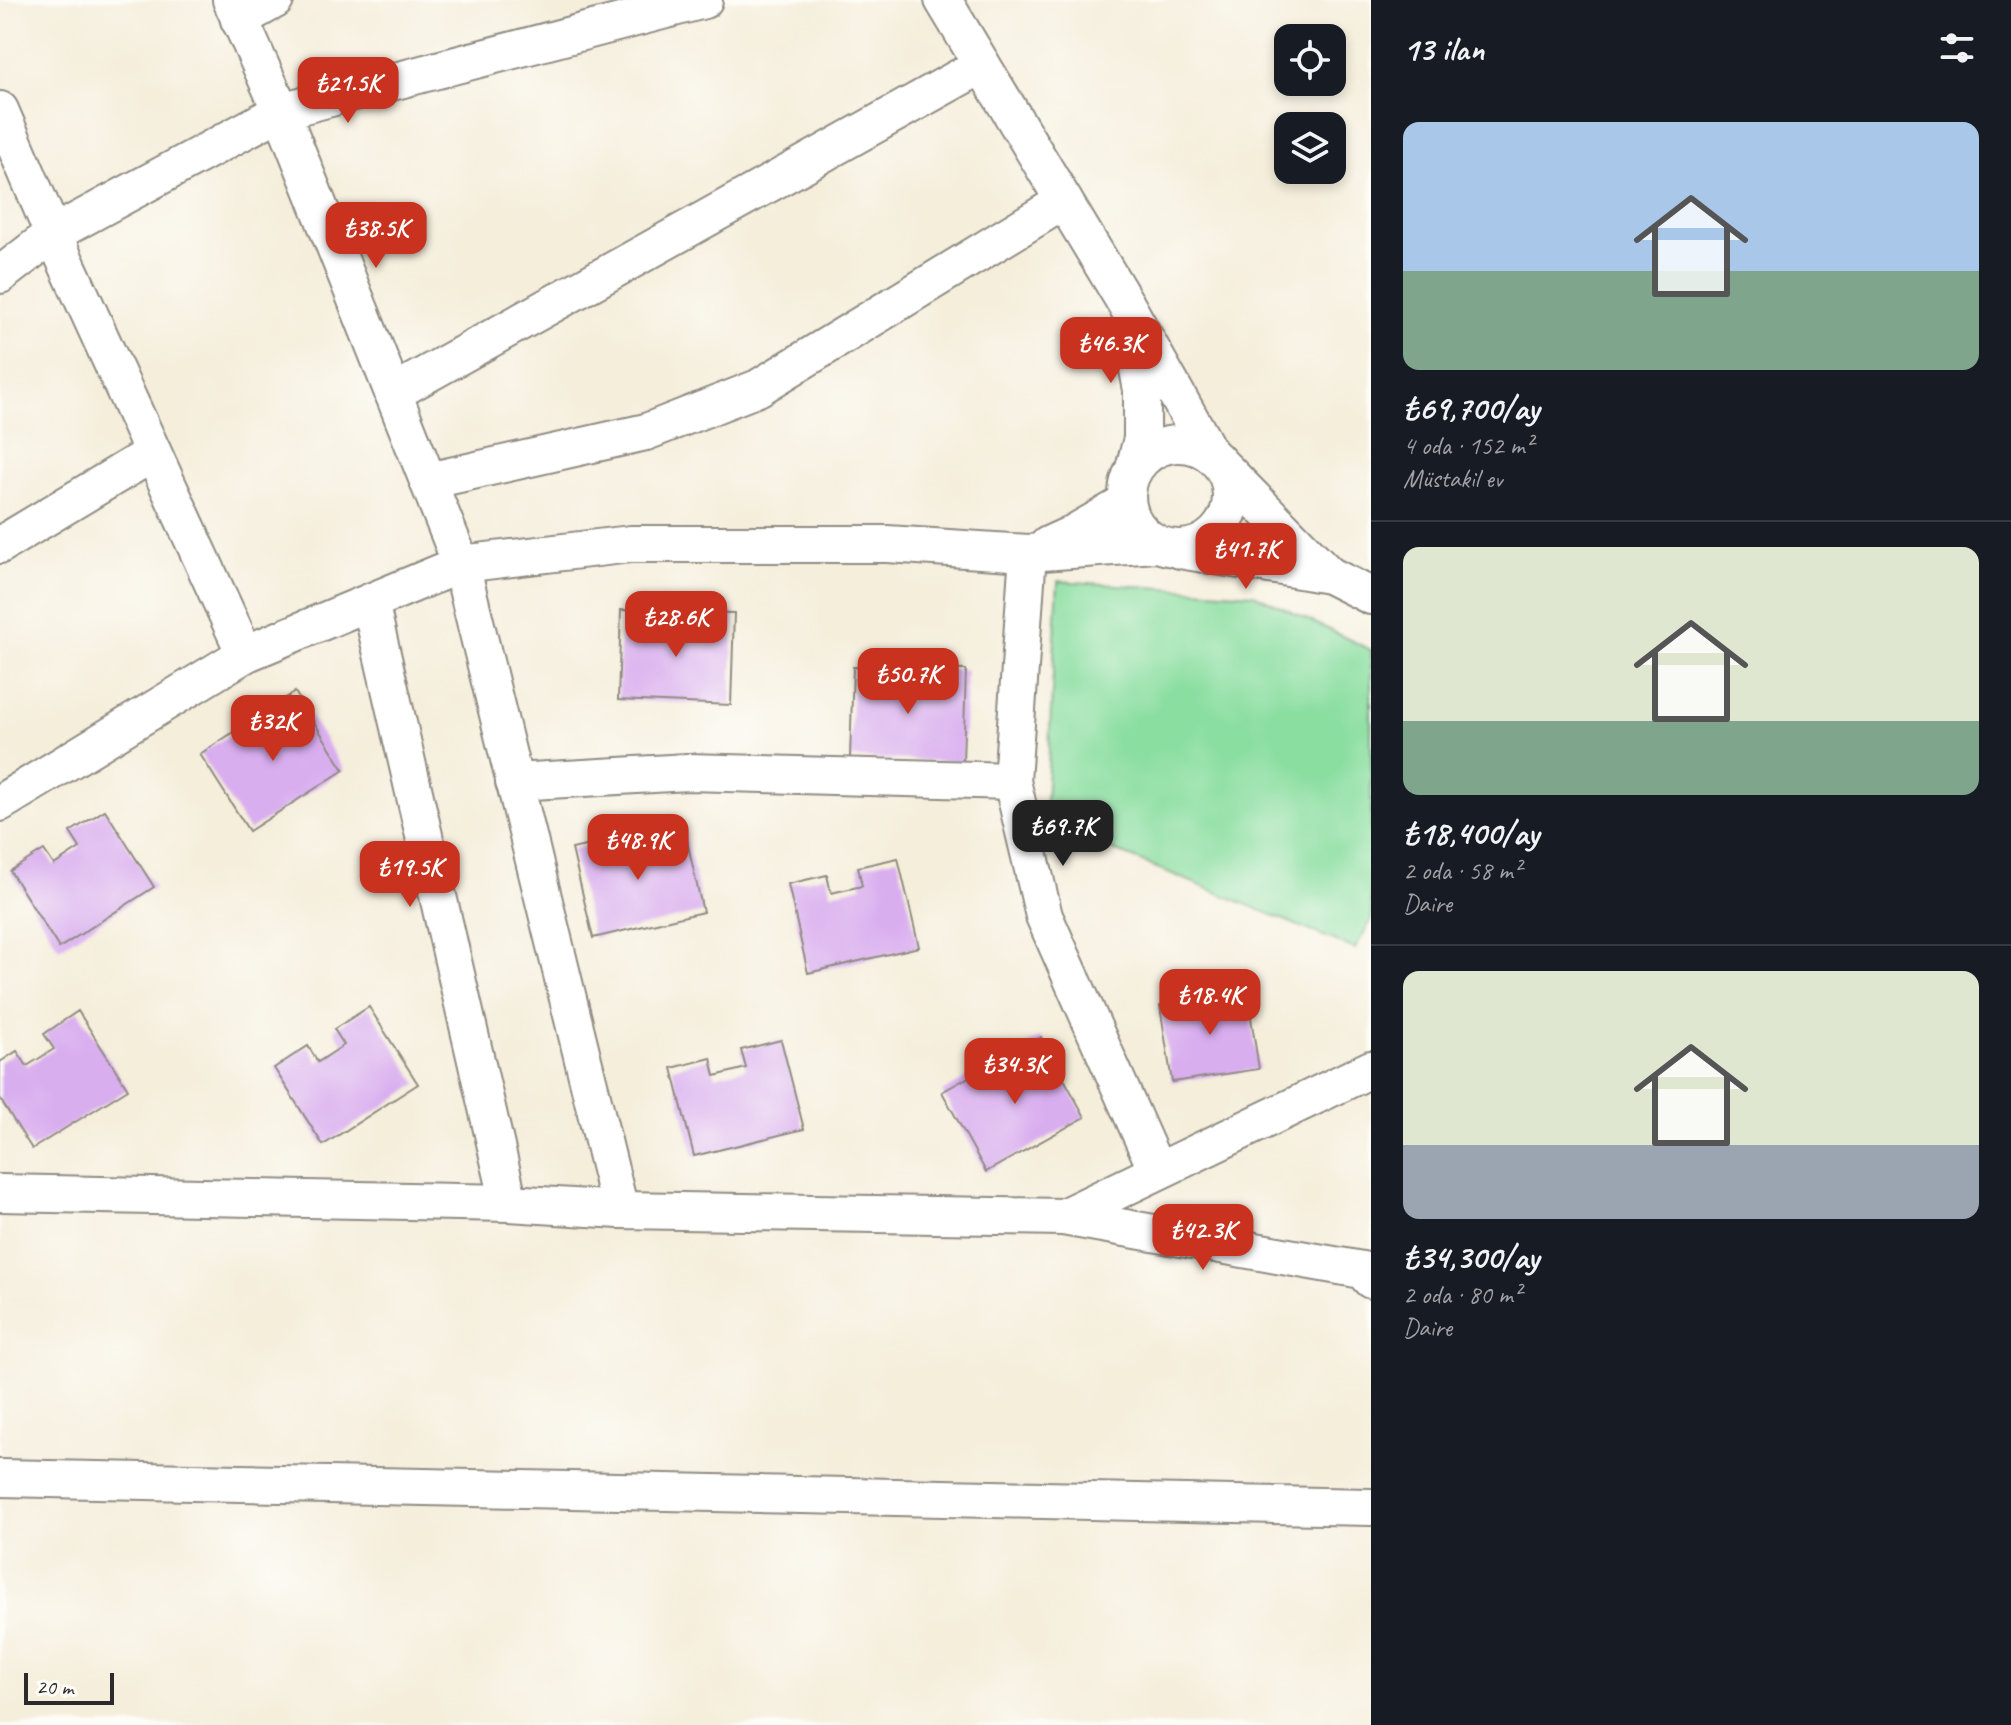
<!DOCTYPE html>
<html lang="tr">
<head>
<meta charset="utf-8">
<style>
  body { margin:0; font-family:Caveat,sans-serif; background:#242831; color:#f1f3f6; height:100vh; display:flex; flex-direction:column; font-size:30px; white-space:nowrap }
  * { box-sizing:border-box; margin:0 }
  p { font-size:26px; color:#9ea1a6 }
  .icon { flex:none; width:44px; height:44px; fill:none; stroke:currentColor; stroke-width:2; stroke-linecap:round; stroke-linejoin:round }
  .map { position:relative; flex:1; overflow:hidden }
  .panel { display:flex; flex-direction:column; background:#171b24; width:640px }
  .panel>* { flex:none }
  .tools { position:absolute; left:1274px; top:24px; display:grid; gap:16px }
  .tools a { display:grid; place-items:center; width:72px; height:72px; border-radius:16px; background:#171b24; box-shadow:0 4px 12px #0003; font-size:40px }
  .scale { position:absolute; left:24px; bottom:20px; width:90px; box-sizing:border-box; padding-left:8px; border:4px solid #2b2b2b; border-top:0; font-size:22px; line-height:28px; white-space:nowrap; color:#2b2b2b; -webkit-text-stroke:6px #fdfcf7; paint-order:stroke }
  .price { position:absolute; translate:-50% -68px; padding:0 18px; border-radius:16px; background:#c8321e; color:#fff; font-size:26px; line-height:52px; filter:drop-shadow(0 2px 4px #0008) }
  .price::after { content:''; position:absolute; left:50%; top:48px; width:24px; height:18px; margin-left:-12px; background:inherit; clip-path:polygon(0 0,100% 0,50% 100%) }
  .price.active { background:#222; color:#fff }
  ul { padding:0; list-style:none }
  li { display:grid; align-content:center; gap:16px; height:424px; padding:0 32px }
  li+li { border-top:2px solid #363941 }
  li span { display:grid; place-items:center; height:248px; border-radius:16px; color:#555 }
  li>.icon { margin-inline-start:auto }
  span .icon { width:144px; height:144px; fill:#fffc; stroke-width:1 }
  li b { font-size:34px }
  h2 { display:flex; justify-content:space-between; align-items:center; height:96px; padding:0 32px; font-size:34px }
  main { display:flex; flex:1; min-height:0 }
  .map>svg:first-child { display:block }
  .green { fill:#8adea0; stroke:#5a8466; stroke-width:2 }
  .building { fill:#d9aeef }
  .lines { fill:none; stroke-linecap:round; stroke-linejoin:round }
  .minor-casing { stroke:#908c83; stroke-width:40 }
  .minor { stroke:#fff; stroke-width:36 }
</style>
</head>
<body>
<main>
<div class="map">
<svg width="1371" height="1725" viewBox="0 0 1371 1725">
  <rect width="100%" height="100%" fill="#fdfcf7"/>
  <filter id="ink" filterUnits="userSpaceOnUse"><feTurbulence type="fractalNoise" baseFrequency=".0125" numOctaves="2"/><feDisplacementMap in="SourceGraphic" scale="16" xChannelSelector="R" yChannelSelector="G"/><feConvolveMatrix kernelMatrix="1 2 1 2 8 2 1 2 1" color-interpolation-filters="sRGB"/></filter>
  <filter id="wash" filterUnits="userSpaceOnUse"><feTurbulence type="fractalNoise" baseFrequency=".006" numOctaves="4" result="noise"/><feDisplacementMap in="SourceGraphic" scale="32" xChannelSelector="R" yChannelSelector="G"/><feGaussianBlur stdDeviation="1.8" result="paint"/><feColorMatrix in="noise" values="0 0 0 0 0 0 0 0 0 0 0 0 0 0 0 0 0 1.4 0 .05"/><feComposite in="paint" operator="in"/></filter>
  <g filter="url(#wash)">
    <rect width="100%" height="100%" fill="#f5eedb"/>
    <!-- green -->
    <polygon class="green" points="1058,581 1254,594 1371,650 1371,921 1355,949 1045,822"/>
    <g id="blocks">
      <!-- building -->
      <g class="building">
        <polygon points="621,610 662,611 661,629 693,630 693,612 734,613 731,705 618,700"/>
        <polygon points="853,667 894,668 894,686 925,687 925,669 966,670 963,762 850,758"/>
        <polygon points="295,692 344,770 249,831 200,754 234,732 244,747 270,731 260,715"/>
        <polygon points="105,810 154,887 59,948 10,871 44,850 54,865 80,848 70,832"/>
        <polygon points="683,823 703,912 593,938 572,849 612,840 616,857 647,850 642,832"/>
        <polygon points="898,858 919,947 808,973 788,884 827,875 831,893 862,886 858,867"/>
        <polygon points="1247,992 1259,1069 1172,1082 1160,1006"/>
        <polygon points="369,1007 418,1084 323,1145 274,1068 308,1046 318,1062 344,1045 334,1029"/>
        <polygon points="78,1011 128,1089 32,1149 0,1099 0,1062 17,1051 27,1066 54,1049 44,1034"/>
        <polygon points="1041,1037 1085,1117 986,1172 942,1092 978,1072 986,1088 1014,1073 1005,1057"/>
        <polygon points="781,1040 804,1129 694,1156 672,1068 711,1058 715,1076 746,1068 741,1050"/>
      </g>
    </g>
  </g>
  <g filter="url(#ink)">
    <use href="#blocks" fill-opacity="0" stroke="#908c83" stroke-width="2"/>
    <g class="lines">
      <!-- minor casing -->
      <g class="minor-casing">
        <g id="minor">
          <polyline points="231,0 281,111 461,564 620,1210"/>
          <polyline points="943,0 1126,304 1210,454"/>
          <polyline points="239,20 275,0"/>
          <polyline points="0,110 53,234 245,654"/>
          <polyline points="0,275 53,234 281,111 704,0"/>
          <polyline points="1131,333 1142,390 1142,439 1134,469"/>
          <polyline points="393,393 982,65"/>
          <circle cx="1179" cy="496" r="52"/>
          <polyline points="1224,468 1329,575"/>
          <polyline points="428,481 646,432 758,388 1064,201"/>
          <polyline points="0,545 153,453"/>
          <polyline points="1048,545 1072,534 1126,503"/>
          <polyline points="1180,550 1329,575 1371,596"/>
          <polyline points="1028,553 1012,781 1044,916 1157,1171"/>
          <polyline points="370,602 509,1203"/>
          <polyline points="514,782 688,772 1012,781"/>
          <polyline points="0,803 245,654 461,564 631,544 887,544 1028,553 1156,544"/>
          <polyline points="0,1193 509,1203 620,1210 1063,1217 1371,1069"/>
          <polyline points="1063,1217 1362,1270 1371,1280"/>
          <polyline points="0,1478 1371,1507"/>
        </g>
      </g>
      <!-- minor -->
      <use href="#minor" class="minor"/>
    </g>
  </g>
</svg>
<div class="tools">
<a><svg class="icon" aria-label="locate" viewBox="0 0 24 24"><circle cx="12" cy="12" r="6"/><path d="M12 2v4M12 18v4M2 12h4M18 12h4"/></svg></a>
<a><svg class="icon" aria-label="layers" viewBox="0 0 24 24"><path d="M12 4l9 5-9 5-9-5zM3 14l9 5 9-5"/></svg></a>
</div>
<div class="scale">20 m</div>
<b class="price" style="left:348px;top:125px">₺21.5K</b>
<b class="price" style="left:376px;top:270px">₺38.5K</b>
<b class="price" style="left:1111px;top:385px">₺46.3K</b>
<b class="price" style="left:1246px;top:591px">₺41.7K</b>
<b class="price" style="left:676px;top:659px">₺28.6K</b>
<b class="price" style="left:908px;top:716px">₺50.7K</b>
<b class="price" style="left:273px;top:763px">₺32K</b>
<b class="price active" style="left:1063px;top:868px">₺69.7K</b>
<b class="price" style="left:638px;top:882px">₺48.9K</b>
<b class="price" style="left:410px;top:909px">₺19.5K</b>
<b class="price" style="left:1210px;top:1037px">₺18.4K</b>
<b class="price" style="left:1015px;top:1106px">₺34.3K</b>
<b class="price" style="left:1203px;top:1272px">₺42.3K</b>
</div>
<section class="panel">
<h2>13 ilan<svg class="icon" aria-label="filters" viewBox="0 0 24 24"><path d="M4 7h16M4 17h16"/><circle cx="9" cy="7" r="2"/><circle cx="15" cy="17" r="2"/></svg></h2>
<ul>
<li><span style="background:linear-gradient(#a9c7e8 60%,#7fa58c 0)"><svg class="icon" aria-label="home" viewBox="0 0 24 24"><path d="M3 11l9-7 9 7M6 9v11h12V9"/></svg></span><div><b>₺69,700/ay</b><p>4 oda · 152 m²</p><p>Müstakil ev</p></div></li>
<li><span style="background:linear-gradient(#dfe7d0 70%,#7fa58c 0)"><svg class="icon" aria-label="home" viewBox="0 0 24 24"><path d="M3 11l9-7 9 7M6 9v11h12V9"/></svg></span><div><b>₺18,400/ay</b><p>2 oda · 58 m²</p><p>Daire</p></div></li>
<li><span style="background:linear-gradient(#dfe7d0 70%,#9aa5b1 0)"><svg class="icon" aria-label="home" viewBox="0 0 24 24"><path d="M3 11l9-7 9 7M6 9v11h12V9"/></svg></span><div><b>₺34,300/ay</b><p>2 oda · 80 m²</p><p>Daire</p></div></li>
</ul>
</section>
</main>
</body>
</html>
